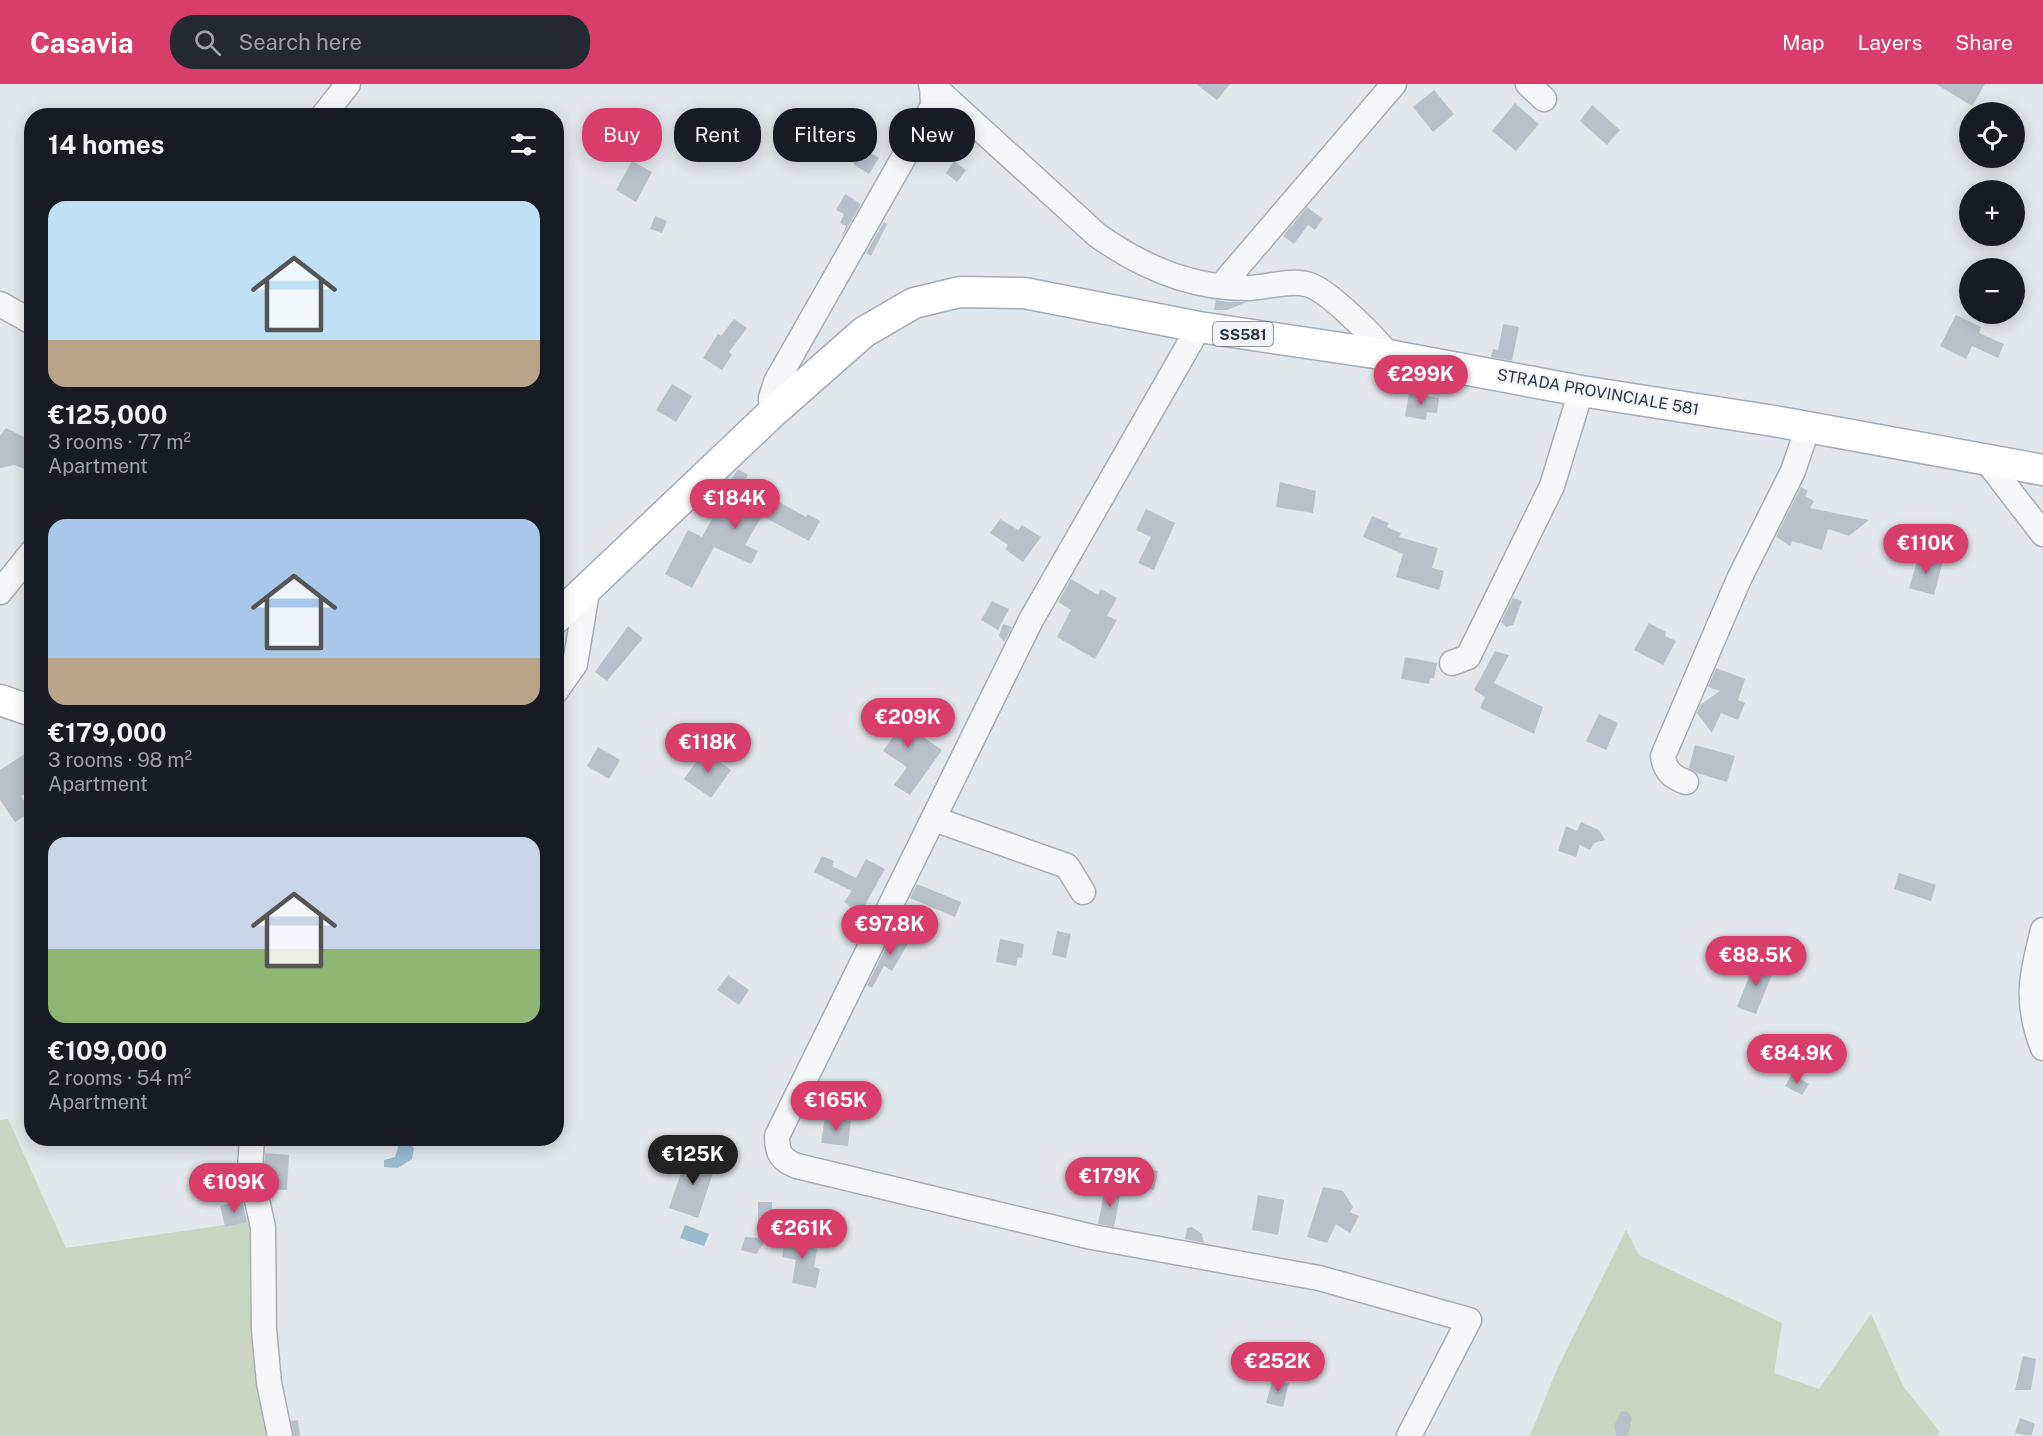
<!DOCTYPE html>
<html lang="en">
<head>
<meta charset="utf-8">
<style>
  body { margin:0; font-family:"Public Sans",sans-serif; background:#242831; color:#f1f3f6; height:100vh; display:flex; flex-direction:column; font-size:22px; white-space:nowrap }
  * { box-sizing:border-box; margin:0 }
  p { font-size:20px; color:#9ea1a6 }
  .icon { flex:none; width:33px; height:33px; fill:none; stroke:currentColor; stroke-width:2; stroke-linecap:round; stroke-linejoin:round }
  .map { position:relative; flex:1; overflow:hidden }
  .side { position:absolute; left:24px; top:24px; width:540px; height:1038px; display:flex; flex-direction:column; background:#171b24; border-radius:24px; box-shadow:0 3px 15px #0003 }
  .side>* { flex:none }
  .guide { position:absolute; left:582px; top:24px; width:570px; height:54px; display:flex; gap:12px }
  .tools { position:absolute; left:1959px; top:18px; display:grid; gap:12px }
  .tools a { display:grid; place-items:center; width:66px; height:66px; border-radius:50%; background:#171b24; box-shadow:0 3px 15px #0003; font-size:30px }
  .price { position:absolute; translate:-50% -51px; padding:0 14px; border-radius:21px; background:#d93e6b; color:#fff; font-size:20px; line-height:39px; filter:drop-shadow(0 2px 3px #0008) }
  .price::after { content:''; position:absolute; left:50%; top:36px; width:18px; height:14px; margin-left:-9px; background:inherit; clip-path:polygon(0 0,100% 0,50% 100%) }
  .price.active { background:#222; color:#fff }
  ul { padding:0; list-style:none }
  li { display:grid; align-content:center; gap:12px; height:318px; padding:0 24px }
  li span { display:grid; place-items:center; height:186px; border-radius:18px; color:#555 }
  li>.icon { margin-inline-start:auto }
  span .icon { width:108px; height:108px; fill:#fffc; stroke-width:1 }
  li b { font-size:26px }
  h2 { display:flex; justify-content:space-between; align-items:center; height:72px; padding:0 24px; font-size:26px }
  .tag { padding:0 21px; border-radius:24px; background:#171b24; box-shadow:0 3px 15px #0003; font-size:21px; line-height:54px }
  .tag.active { background:#d93e6b; color:#fff }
  header { display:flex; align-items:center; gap:36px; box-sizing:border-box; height:84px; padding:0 30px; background:#d93e6b; color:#fff }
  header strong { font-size:28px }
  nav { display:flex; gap:33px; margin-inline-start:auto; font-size:21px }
  .search { width:420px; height:54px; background:#242831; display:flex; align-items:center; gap:15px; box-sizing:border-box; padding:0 21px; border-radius:24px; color:#9ea1a6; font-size:22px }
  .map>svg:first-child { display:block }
  .green { fill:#cad6c2 }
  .water { fill:#9abace }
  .building { fill:#b8c1ca }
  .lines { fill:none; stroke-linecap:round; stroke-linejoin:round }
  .minor-casing { stroke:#a6afb6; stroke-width:27 }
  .major-casing { stroke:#a0adb8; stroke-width:33 }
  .minor { stroke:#f5f7f9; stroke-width:24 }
  .major { stroke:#fff; stroke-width:30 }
  .labels { text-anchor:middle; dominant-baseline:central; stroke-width:4.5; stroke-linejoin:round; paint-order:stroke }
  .shield { fill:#f2f5f8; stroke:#65707b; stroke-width:1.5 }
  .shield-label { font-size:15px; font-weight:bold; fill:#283745 }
  .street-label { font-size:16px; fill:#283745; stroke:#f2f5f8 }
</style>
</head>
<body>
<header>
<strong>Casavia</strong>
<div class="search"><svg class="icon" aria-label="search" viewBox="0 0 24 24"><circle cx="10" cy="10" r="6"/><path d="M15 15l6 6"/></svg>Search here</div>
<nav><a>Map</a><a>Layers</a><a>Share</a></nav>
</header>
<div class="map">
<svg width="2043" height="1352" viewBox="0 0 2043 1352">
  <rect width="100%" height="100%" fill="#e2e7eb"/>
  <!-- green -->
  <g class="green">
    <polygon points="8,1035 66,1164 252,1137 271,1352 0,1352 0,1036"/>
    <polygon points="1626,1146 1639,1171 1782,1239 1774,1289 1819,1305 1871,1230 1903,1302 1939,1347 1939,1352 1530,1352 1557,1285"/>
  </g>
  <!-- water -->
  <g class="water">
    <polygon points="407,1058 414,1064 412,1075 398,1084 384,1083 384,1076 395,1073 399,1060"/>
    <polygon points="685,1141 709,1150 704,1162 680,1154"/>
  </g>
  <!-- building -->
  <g class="building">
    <polygon points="1196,0 1230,0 1217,16"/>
    <polygon points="1936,0 1985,0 1972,22"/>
    <polygon points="1434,6 1454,30 1433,48 1413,23"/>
    <polygon points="1515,19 1539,40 1516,67 1492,47"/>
    <polygon points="1592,21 1620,46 1607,61 1580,37"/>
    <polygon points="862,64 879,74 869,90 853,80"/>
    <polygon points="632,77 652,88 636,118 616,106"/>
    <polygon points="954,77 966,86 957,98 946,89"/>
    <polygon points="845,110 861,120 841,155 846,142 840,139 844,130 836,126"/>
    <polygon points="1307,123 1323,135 1315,146 1308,141 1294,160 1283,152"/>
    <polygon points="655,132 667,137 662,149 650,145"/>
    <polygon points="884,138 887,140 871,172 866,169"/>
    <polygon points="1216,216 1228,218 1247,218 1227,226 1214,226"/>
    <polygon points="1956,231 1981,243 1979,249 2004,260 1998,274 1972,262 1966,275 1940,262"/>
    <polygon points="734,235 747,244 729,268 732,271 722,286 703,274 718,250 721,252"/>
    <polygon points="1503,240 1519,243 1512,277 1491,273 1493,265 1498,266"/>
    <polygon points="672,300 692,312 676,338 656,326"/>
    <polygon points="1409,309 1439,314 1437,329 1427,328 1426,336 1405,332"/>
    <polygon points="6,344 32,357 32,375 25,385 14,381 0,384 0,352"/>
    <polygon points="738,385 748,391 741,403 769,420 772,414 806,433 808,430 820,437 809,457 762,432 745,461 758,467 751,480 714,463 692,504 665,490 688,446 702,453 723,416 719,414"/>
    <polygon points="1280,398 1316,407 1313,429 1276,423"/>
    <polygon points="1801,403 1808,407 1805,412 1814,417 1810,424 1869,436 1849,452 1828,445 1822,466 1792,457 1790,462 1776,453"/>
    <polygon points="1146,425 1175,439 1154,486 1138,479 1151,453 1136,446"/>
    <polygon points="1372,432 1389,439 1387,443 1401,449 1399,453 1438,464 1432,484 1444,487 1439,506 1396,493 1403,470 1363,453"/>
    <polygon points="1000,435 1018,446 1022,441 1041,453 1023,478 1005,465 1008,461 990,449"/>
    <polygon points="1919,471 1943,477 1934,511 1909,504"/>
    <polygon points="1071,495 1098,511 1101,505 1117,514 1107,532 1117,536 1095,575 1057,553 1071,526 1058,518"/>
    <polygon points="1513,514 1522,517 1513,541 1506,543 1501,538"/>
    <polygon points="992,517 1009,525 998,546 981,536"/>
    <polygon points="1649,539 1666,548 1665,552 1676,557 1663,581 1634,566"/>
    <polygon points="1003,540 1012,543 1004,558 999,552"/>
    <polygon points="628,542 643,554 607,597 595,588"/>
    <polygon points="1495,567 1509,571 1494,599 1543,623 1534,650 1480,624 1485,613 1474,606"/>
    <polygon points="1405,573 1437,579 1434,595 1430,594 1429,600 1401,595"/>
    <polygon points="1716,584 1745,595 1738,616 1745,619 1738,636 1721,629 1712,649 1697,629 1700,621 1720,607 1708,603"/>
    <polygon points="889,618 903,627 897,635 942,666 910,711 894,701 907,683 883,667 895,650 876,637"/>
    <polygon points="1599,630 1618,639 1606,666 1586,657"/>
    <polygon points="1695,661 1735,672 1727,698 1697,689 1689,684"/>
    <polygon points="598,663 620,676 609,695 587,682"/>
    <polygon points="32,665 32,705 21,712 31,728 15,738 0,716 0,686"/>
    <polygon points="704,667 731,686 711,714 684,695"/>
    <polygon points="1581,738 1599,746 1605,756 1594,759 1590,766 1580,761 1576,773 1558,767 1566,742 1577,747"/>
    <polygon points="822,772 834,777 832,782 856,794 866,775 885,785 860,830 844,818 852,807 814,788"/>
    <polygon points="1899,789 1936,801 1931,817 1894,805"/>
    <polygon points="917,800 961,818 955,833 910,814"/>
    <polygon points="894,847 910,856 892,887 884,882 872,904 867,901"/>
    <polygon points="1057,847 1071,850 1066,874 1052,871"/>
    <polygon points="1000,855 1024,860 1022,874 1018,873 1016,882 996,878"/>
    <polygon points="1756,875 1775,883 1756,930 1737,923"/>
    <polygon points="728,891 749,906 739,921 717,906"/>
    <polygon points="1792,990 1809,1000 1802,1011 1785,1002"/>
    <polygon points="825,1033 851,1037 848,1062 821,1059"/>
    <polygon points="702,1066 715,1071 709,1088 713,1089 698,1134 669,1124 684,1080 696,1083"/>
    <polygon points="265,1069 289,1071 287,1106 269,1105 264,1084"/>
    <polygon points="1138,1083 1158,1087 1154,1106 1134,1102"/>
    <polygon points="1323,1103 1343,1107 1353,1123 1350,1128 1359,1132 1350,1149 1336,1140 1327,1159 1307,1153"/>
    <polygon points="1105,1104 1121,1107 1114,1143 1098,1140"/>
    <polygon points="1258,1111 1284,1116 1278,1151 1252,1146"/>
    <polygon points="242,1116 247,1138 225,1143 220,1122"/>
    <polygon points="758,1118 772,1118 772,1148 756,1170 741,1166 745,1153 758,1154"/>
    <polygon points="1192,1143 1202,1150 1204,1159 1185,1155 1187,1144"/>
    <polygon points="786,1149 810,1153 808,1163 817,1165 814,1183 820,1185 816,1204 792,1199 796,1176 782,1173"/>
    <polygon points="2023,1272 2036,1275 2031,1306 2015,1306"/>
    <polygon points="1273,1294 1289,1299 1283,1323 1266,1319"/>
    <polygon points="1621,1327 1628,1328 1632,1334 1628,1352 1616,1352 1614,1342"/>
    <polygon points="2020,1334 2035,1340 2031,1352 2015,1349"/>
    <polygon points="298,1336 300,1352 294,1352 291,1337"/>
  </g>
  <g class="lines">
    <!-- minor casing -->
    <g class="minor-casing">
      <g id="minor">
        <path d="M931,0L1097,151C1143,184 1193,205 1250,204C1269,203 1291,195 1310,201C1328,207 1376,254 1388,271"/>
        <polyline points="1528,0 1544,15"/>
        <polyline points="323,32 348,0"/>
        <polyline points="1221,202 1394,0"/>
        <polyline points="0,220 32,238"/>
        <path d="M1199,243L1031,536L777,1052C777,1069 781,1076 797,1082L1092,1153L1319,1194L1469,1236L1409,1352"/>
        <polyline points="772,329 771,314 776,298 933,22 932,0"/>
        <polyline points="1986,376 2043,450"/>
        <polyline points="0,508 32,468"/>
        <polyline points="1452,579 1468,573 1552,402 1581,307"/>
        <polyline points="556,607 575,580 587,508"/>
        <path d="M1686,698C1672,693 1665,687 1663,672L1739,495L1793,387L1808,343"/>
        <polyline points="934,735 1067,782 1083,808"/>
        <path d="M2043,846C2031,892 2025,919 2043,964"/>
        <polyline points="252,1054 250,1085 263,1143 264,1245 269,1299 280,1352"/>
      </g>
    </g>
    <!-- major casing -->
    <g class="major-casing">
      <g id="major">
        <polyline points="556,534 772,329 864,248 914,219 960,208 1024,209 1199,243 1388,271 1581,307 1780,338 2043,386"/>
        <polyline points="0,616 32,627"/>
      </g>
    </g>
    <!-- minor -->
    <use href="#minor" class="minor"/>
    <!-- major -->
    <use href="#major" class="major"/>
  </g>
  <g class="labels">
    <!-- shield labels -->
    <rect class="shield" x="1213" y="238" width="60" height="24" rx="4.5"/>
    <g class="shield-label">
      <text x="1243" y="250">SS581</text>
    </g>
    <!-- street labels -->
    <g class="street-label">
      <text transform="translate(1598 308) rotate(10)">STRADA PROVINCIALE 581</text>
    </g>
  </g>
</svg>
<div class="tools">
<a><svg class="icon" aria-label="locate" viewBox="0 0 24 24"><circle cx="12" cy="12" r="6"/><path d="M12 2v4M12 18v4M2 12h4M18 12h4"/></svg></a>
<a>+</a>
<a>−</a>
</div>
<b class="price" style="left:1421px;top:322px">€299K</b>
<b class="price" style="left:735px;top:446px">€184K</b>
<b class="price" style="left:1926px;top:491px">€110K</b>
<b class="price" style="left:908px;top:665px">€209K</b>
<b class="price" style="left:708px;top:690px">€118K</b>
<b class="price" style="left:890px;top:872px">€97.8K</b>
<b class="price" style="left:1756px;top:903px">€88.5K</b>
<b class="price" style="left:1797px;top:1001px">€84.9K</b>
<b class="price" style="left:836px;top:1048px">€165K</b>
<b class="price active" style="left:693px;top:1102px">€125K</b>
<b class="price" style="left:1110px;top:1124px">€179K</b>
<b class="price" style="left:234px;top:1130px">€109K</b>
<b class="price" style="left:802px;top:1176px">€261K</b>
<b class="price" style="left:1278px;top:1309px">€252K</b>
<div class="guide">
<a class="tag active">Buy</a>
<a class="tag">Rent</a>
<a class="tag">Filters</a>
<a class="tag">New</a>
</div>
<section class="side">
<h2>14 homes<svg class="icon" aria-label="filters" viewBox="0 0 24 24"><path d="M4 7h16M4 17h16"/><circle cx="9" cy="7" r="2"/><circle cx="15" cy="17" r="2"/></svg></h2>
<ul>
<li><span style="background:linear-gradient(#bfe0f5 75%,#b9a48a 0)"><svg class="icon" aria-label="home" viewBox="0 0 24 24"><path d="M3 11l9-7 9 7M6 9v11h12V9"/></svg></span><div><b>€125,000</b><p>3 rooms · 77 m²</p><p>Apartment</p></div></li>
<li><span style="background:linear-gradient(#a9c7e8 75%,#b9a48a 0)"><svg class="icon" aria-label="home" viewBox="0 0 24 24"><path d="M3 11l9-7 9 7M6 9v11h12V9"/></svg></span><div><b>€179,000</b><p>3 rooms · 98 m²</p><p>Apartment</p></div></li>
<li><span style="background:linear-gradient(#c9d6e8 60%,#8fb573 0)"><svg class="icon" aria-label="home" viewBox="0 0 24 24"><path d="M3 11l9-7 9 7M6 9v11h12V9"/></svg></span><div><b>€109,000</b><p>2 rooms · 54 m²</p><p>Apartment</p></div></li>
</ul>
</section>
</div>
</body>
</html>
